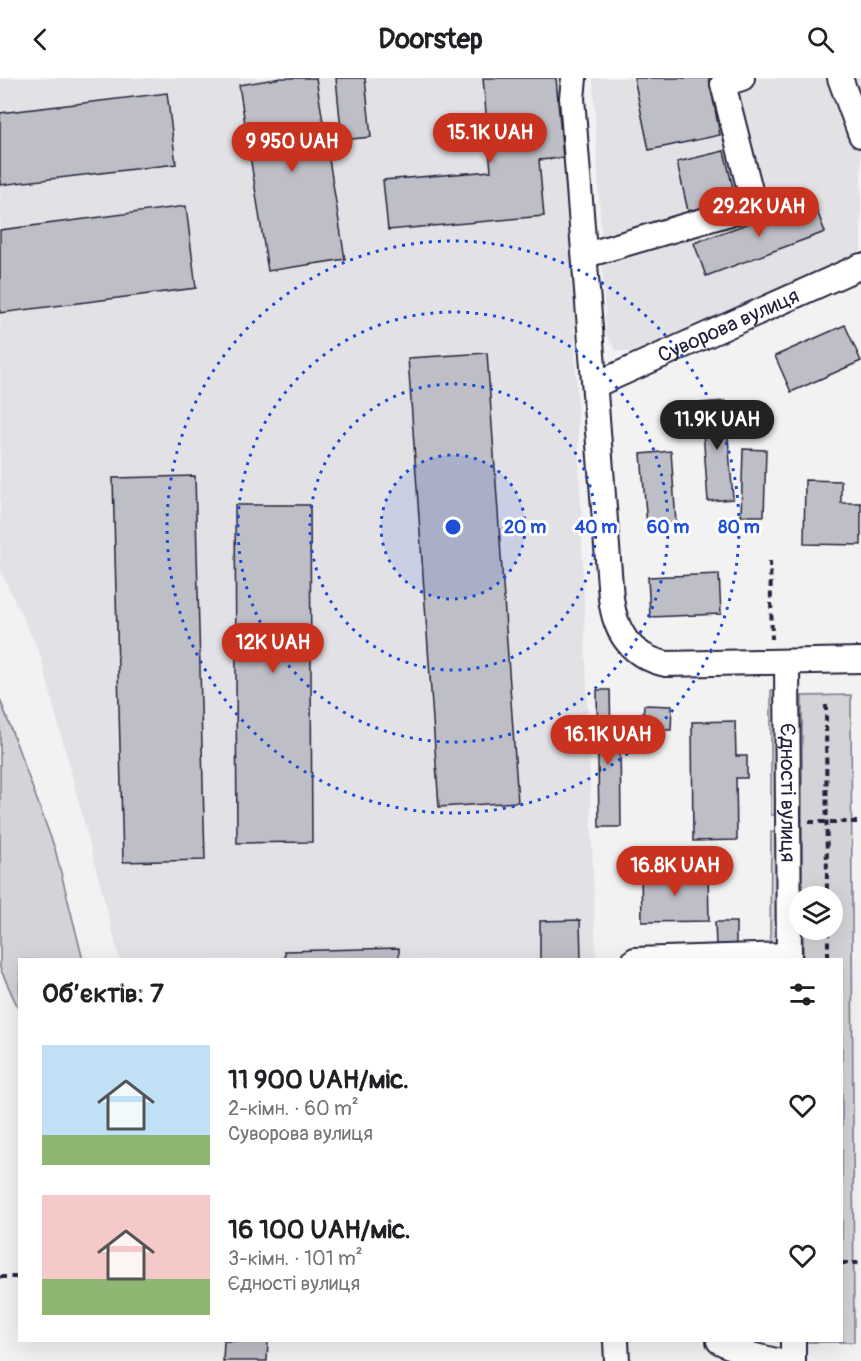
<!DOCTYPE html>
<html lang="uk">
<head>
<meta charset="utf-8">
<style>
  body { margin:0; font-family:Pangolin,sans-serif; background:#f6f6f6; color:#202124; height:100vh; display:flex; flex-direction:column; font-size:22px; white-space:nowrap }
  * { box-sizing:border-box; margin:0 }
  p { font-size:20px; color:#757577 }
  .icon { flex:none; width:33px; height:33px; fill:none; stroke:currentColor; stroke-width:2; stroke-linecap:round; stroke-linejoin:round }
  .map { position:relative; flex:1; overflow:hidden }
  .sheet { position:absolute; left:18px; top:880px; width:825px; height:384px; display:flex; flex-direction:column; background:#fff; border-radius:0px; box-shadow:0 6px 24px #0002 }
  .sheet>* { flex:none }
  .controls { position:absolute; left:789px; top:808px; display:grid; gap:12px }
  .controls a { display:grid; place-items:center; width:54px; height:54px; border-radius:50%; background:#fff; box-shadow:0 6px 24px #0002; font-size:30px }
  .price { position:absolute; translate:-50% -51px; padding:0 14px; border-radius:21px; background:#c8321e; color:#fff; font-size:20px; line-height:39px; filter:drop-shadow(0 2px 3px #0008) }
  .price::after { content:''; position:absolute; left:50%; top:36px; width:18px; height:14px; margin-left:-9px; background:inherit; clip-path:polygon(0 0,100% 0,50% 100%) }
  .price.selected { background:#222; color:#fff }
  ul { padding:0; list-style:none }
  li { display:flex; align-items:center; gap:18px; height:150px; padding:0 24px }
  li span { display:grid; place-items:center; flex:none; width:168px; height:120px; border-radius:0px; color:#555 }
  li>.icon { margin-inline-start:auto }
  span .icon { width:72px; height:72px; fill:#fffc; stroke-width:1 }
  li b { font-size:26px }
  h2 { display:flex; justify-content:space-between; align-items:center; height:72px; padding:0 24px; font-size:26px }
  header { display:flex; justify-content:space-between; align-items:center; height:78px; padding:0 24px; background:#fff; font-size:27px; font-weight:700 }
  .map>svg:first-child { display:block }
  .built { fill:#e2e2e6 }
  .green { fill:#d3d3d8; stroke:#7a7a8a; stroke-width:1.5 }
  .building { fill:#bebec6; stroke:#22223b; stroke-width:1.5 }
  .lines { fill:none; stroke-linecap:round; stroke-linejoin:round }
  .minor-casing { stroke:#22223b; stroke-width:28 }
  .path { stroke:#22223b; stroke-width:4; stroke-dasharray:6 4.5; stroke-linecap:butt }
  .minor { stroke:#fff; stroke-width:24 }
  .ring { fill:none; stroke:#1d4ed8; stroke-width:3; stroke-dasharray:3 6 }
  .labels { text-anchor:middle; dominant-baseline:central; stroke-width:6; stroke-linejoin:round; paint-order:stroke }
  .street-label { font-size:21px; fill:#22223b; stroke:#fff }
  .centre { fill:#1d4ed8; stroke:#fff; stroke-width:3 }
  .ring-label { font-size:18px; text-anchor:middle; font-weight:bold; fill:#1d4ed8; stroke:#fff; stroke-width:6; stroke-linejoin:round; paint-order:stroke }
</style>
</head>
<body>
<header><svg class="icon" aria-label="back" viewBox="0 0 24 24"><path d="M15 5l-7 7 7 7"/></svg>Doorstep<svg class="icon" aria-label="search" viewBox="0 0 24 24"><circle cx="10" cy="10" r="6"/><path d="M15 15l6 6"/></svg></header>
<div class="map">
<svg width="861" height="1283" viewBox="0 0 861 1283">
  <rect width="100%" height="100%" fill="#f2f2f3"/>
  <filter id="ink" filterUnits="userSpaceOnUse"><feTurbulence type="fractalNoise" baseFrequency=".0167" numOctaves="2"/><feDisplacementMap in="SourceGraphic" scale="12" xChannelSelector="R" yChannelSelector="G"/><feConvolveMatrix kernelMatrix="1 2 1 2 8 2 1 2 1" color-interpolation-filters="sRGB"/></filter>
  <g filter="url(#ink)">
    <!-- built -->
    <g class="built">
      <polygon points="0,0 562,0 567,20 596,882 120,882 40,576 0,491"/>
      <polygon points="593,0 861,0 861,174 633,275 616,272 606,256"/>
    </g>
    <!-- green -->
    <g class="green">
      <rect x="771" y="612" width="8" height="125"/>
      <polygon points="851,617 854,1264 804,1264 842,1263 842,882 803,882 803,852 832,852 832,819 802,819 802,618"/>
      <polygon points="0,621 55,771 83,882 20,882 19,932 0,890"/>
      <polygon points="771,754 779,755 780,865 770,865"/>
    </g>
    <!-- building -->
    <g class="building">
      <polygon points="281,0 316,0 345,181 268,193 239,7"/>
      <polygon points="336,0 365,0 371,59 342,62"/>
      <polygon points="483,0 556,0 563,80 539,82 544,138 388,152 383,102 491,93"/>
      <polygon points="634,0 709,0 720,57 649,72"/>
      <polygon points="167,15 176,86 0,107 0,35"/>
      <polygon points="724,73 736,122 688,133 677,84"/>
      <polygon points="813,122 825,154 706,198 694,165"/>
      <polygon points="186,128 196,210 0,235 0,152"/>
      <polygon points="845,247 861,283 791,314 775,278"/>
      <polygon points="487,275 518,724 439,729 408,280"/>
      <polygon points="725,323 733,421 708,423 701,325"/>
      <polygon points="743,371 766,372 764,438 741,438"/>
      <polygon points="671,373 676,445 647,447 641,376"/>
      <polygon points="195,398 205,782 123,784 113,400"/>
      <polygon points="805,402 841,403 841,425 861,425 861,467 804,466"/>
      <polygon points="235,427 310,427 312,764 237,765"/>
      <polygon points="719,496 721,536 650,539 648,499"/>
      <polygon points="597,612 610,612 611,660 620,660 621,749 599,749"/>
      <polygon points="644,627 672,628 671,652 642,651"/>
      <polygon points="735,643 736,678 747,678 747,700 736,700 737,762 693,763 692,644"/>
      <polygon points="641,794 708,794 709,843 642,844"/>
      <polygon points="580,842 581,882 540,882 540,843"/>
      <polygon points="715,844 736,844 736,867 716,868"/>
      <polygon points="399,870 399,882 285,882 285,873"/>
      <polygon points="224,1263 268,1263 267,1283 223,1283"/>
    </g>
    <g class="lines">
      <!-- minor casing -->
      <g class="minor-casing">
        <g id="minor">
          <path d="M574,0L572,20L611,520C615,554 630,578 666,586L861,582"/>
          <polyline points="840,0 861,57"/>
          <polyline points="586,177 754,128 723,6 742,0"/>
          <path id="s1" d="M595,307L861,188"/>
          <path id="s2" d="M787,585L789,882"/>
          <polyline points="635,882 789,877"/>
          <polyline points="616,1263 617,1283"/>
          <polyline points="719,1263 747,1276 776,1283"/>
          <polyline points="793,1263 793,1283"/>
        </g>
      </g>
      <!-- path -->
      <g class="path">
        <polyline points="770,483 772,561"/>
        <polyline points="826,627 827,819"/>
        <polyline points="809,744 861,744"/>
        <polyline points="828,852 828,882"/>
        <polyline points="842,1185 861,1185"/>
        <polyline points="0,1199 20,1199"/>
      </g>
      <!-- minor -->
      <use href="#minor" class="minor"/>
    </g>
  </g>
  <!-- distance rings -->
  <circle cx="453" cy="449" r="72" fill="#1d4ed8" fill-opacity=".12"/>
  <g class="ring">
    <circle cx="453" cy="449" r="72"/>
    <circle cx="453" cy="449" r="143"/>
    <circle cx="453" cy="449" r="215"/>
    <circle cx="453" cy="449" r="286"/>
  </g>
  <g class="labels">
    <!-- street labels -->
    <g class="street-label">
      <text stroke="none"><textPath href="#s1" startOffset="146">Суворова вулиця</textPath></text>
      <text stroke="none"><textPath href="#s2" startOffset="130">Єдності вулиця</textPath></text>
    </g>
  </g>
  <circle cx="453" cy="449" r="9" class="centre"/>
  <g class="ring-label">
    <text x="525" y="455">20 m</text>
    <text x="596" y="455">40 m</text>
    <text x="668" y="455">60 m</text>
    <text x="739" y="455">80 m</text>
  </g>
</svg>
<div class="controls">
<a><svg class="icon" aria-label="layers" viewBox="0 0 24 24"><path d="M12 4l9 5-9 5-9-5zM3 14l9 5 9-5"/></svg></a>
</div>
<b class="price" style="left:490px;top:86px">15.1K UAH</b>
<b class="price" style="left:292px;top:95px">9 950 UAH</b>
<b class="price" style="left:759px;top:160px">29.2K UAH</b>
<b class="price selected" style="left:717px;top:373px">11.9K UAH</b>
<b class="price" style="left:273px;top:596px">12K UAH</b>
<b class="price" style="left:608px;top:688px">16.1K UAH</b>
<b class="price" style="left:675px;top:819px">16.8K UAH</b>
<section class="sheet">
<h2>Об’єктів: 7<svg class="icon" aria-label="filters" viewBox="0 0 24 24"><path d="M4 7h16M4 17h16"/><circle cx="9" cy="7" r="2"/><circle cx="15" cy="17" r="2"/></svg></h2>
<ul>
<li><span style="background:linear-gradient(#bfe0f5 75%,#8fb573 0)"><svg class="icon" aria-label="home" viewBox="0 0 24 24"><path d="M3 11l9-7 9 7M6 9v11h12V9"/></svg></span><div><b>11 900 UAH/міс.</b><p>2-кімн. · 60 m²</p><p>Суворова вулиця</p></div><svg class="icon" aria-label="heart" viewBox="0 0 24 24"><path d="M12 20l-8-8c-3-5 5-10 8-4 3-6 11-1 8 4z"/></svg></li>
<li><span style="background:linear-gradient(#f6c9c9 70%,#8fb573 0)"><svg class="icon" aria-label="home" viewBox="0 0 24 24"><path d="M3 11l9-7 9 7M6 9v11h12V9"/></svg></span><div><b>16 100 UAH/міс.</b><p>3-кімн. · 101 m²</p><p>Єдності вулиця</p></div><svg class="icon" aria-label="heart" viewBox="0 0 24 24"><path d="M12 20l-8-8c-3-5 5-10 8-4 3-6 11-1 8 4z"/></svg></li>
</ul>
</section>
</div>
</body>
</html>
